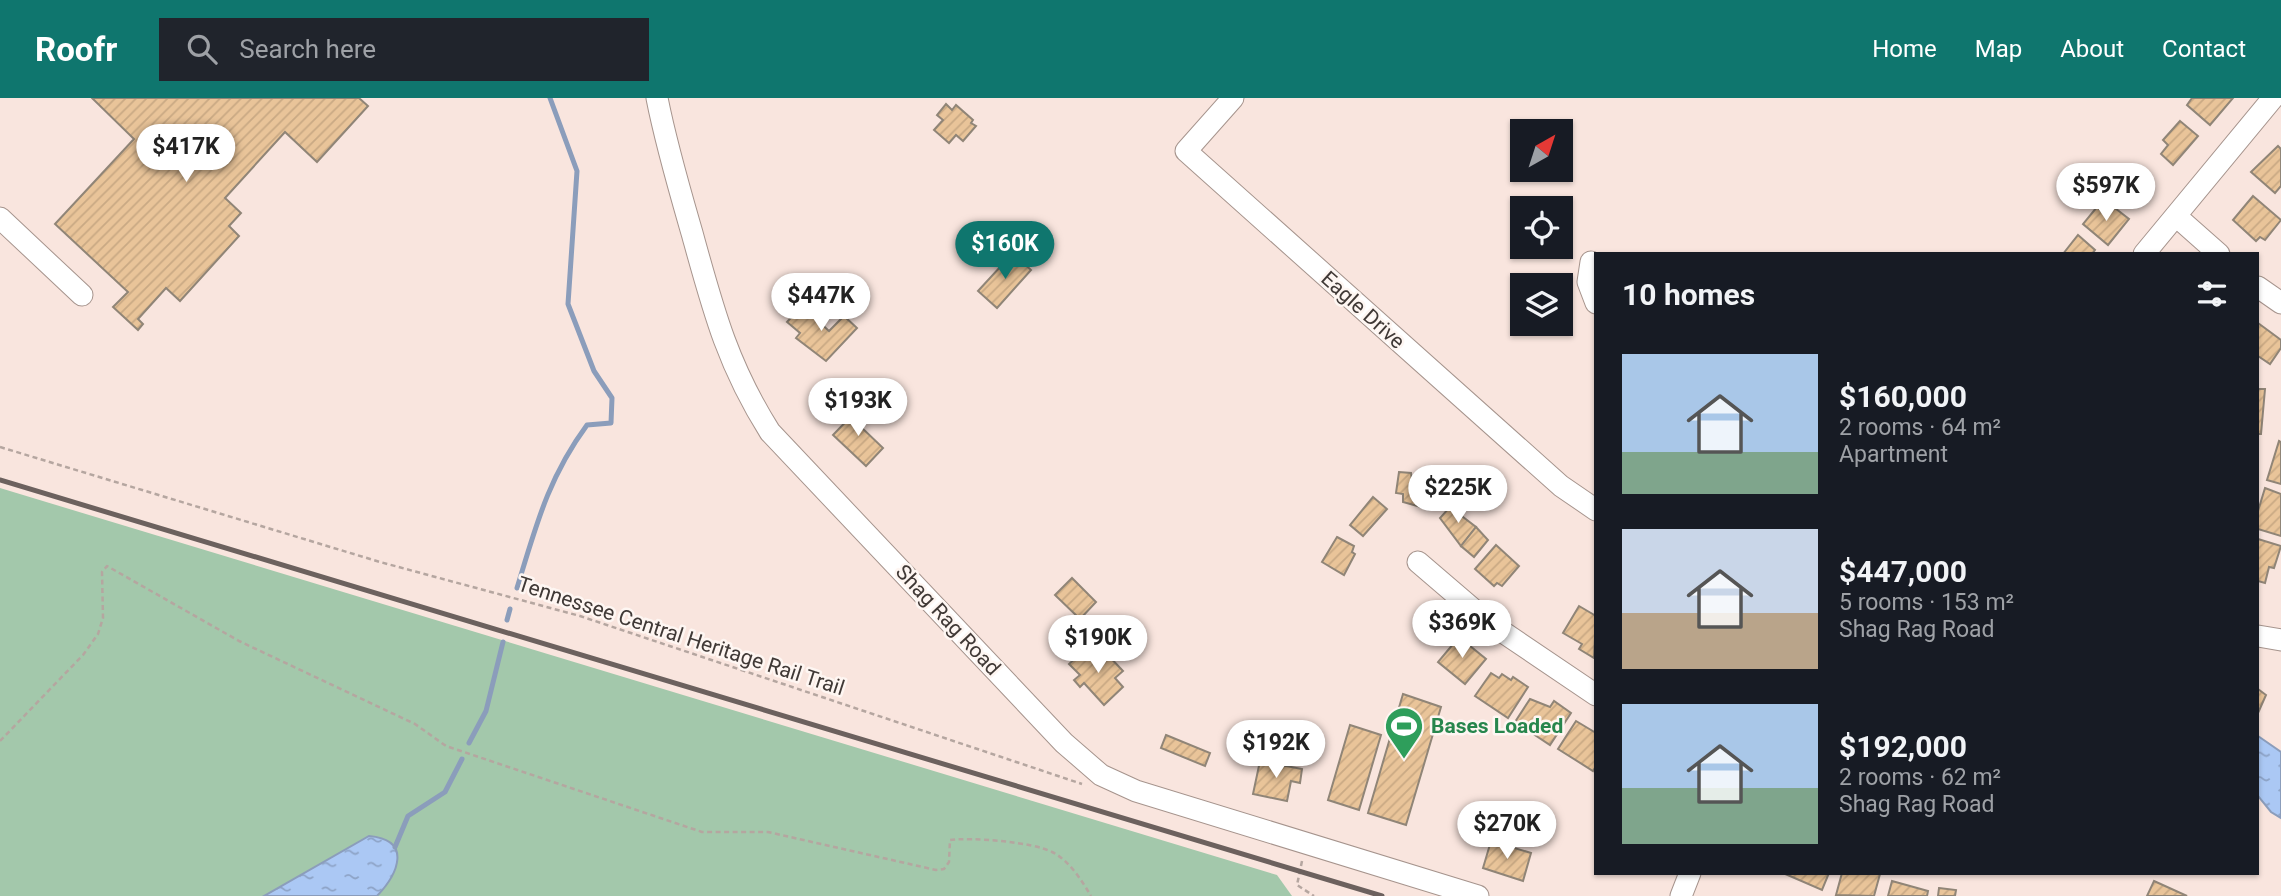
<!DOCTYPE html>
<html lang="en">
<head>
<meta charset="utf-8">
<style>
  body { margin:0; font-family:Roboto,sans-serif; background:#20242c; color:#f1f3f6; height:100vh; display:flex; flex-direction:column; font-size:26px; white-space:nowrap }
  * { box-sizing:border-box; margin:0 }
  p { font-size:23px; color:#9ea1a6 }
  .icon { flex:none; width:38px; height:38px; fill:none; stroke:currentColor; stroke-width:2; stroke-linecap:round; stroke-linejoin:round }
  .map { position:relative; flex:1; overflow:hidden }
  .panel { position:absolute; left:1594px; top:154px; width:665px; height:623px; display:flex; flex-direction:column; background:#171b24; border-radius:0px; box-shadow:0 2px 5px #0004 }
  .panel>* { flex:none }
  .needle { width:46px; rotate:39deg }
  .controls { position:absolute; left:1510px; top:21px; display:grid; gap:14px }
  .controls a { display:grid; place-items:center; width:63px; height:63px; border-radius:0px; background:#171b24; box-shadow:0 2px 5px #0004; font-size:35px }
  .price { position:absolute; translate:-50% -60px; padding:0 16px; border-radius:24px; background:#fff; color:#222; font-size:23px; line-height:46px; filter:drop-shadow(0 2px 4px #0008) }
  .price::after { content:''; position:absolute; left:50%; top:42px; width:21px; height:16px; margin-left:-10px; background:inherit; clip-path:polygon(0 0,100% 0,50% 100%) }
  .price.on { background:#0f766e; color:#fff }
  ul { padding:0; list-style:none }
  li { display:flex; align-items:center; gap:21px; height:175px; padding:0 28px }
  li span { display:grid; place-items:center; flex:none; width:196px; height:140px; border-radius:0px; color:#555 }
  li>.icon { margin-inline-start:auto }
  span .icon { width:84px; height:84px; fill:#fffc; stroke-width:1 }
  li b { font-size:30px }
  h2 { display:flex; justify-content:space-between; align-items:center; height:84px; padding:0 28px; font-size:30px }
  header { display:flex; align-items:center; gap:42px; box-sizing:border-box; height:98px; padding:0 35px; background:#0f766e; color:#fff }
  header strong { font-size:33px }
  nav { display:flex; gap:38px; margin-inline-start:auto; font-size:24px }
  .search { width:490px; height:63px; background:#20242c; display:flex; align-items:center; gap:18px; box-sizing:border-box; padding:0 24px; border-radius:0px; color:#9ea1a6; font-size:26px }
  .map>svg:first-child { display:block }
  .grass { fill:#a3c8ab }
  .water { fill:url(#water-ripples); stroke:#8b9dbb; stroke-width:2 }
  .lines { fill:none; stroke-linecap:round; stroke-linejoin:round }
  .stream { stroke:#8b9dbb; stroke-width:5 }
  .building { fill:url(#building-hatch); stroke:#908577; stroke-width:2 }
  .minor-casing { stroke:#a6948d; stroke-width:23 }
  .path { stroke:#b5a6a0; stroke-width:2.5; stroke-dasharray:5 3.5; stroke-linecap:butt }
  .minor { stroke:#fff; stroke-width:21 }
  .rail { stroke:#6c615e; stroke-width:5 }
  .labels { text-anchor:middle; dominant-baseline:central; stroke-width:5; stroke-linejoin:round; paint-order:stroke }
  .street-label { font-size:21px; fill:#403936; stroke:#fef6f2 }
  .leisure-label { font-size:21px; font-weight:bold; fill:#27864d; stroke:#fef6f2; text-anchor:start }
</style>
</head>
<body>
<header>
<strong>Roofr</strong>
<div class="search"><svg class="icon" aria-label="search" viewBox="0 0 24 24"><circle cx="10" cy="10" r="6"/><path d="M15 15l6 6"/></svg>Search here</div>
<nav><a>Home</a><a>Map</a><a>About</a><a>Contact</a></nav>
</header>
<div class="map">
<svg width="2281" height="798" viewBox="0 0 2281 798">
  <defs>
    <pattern id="water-ripples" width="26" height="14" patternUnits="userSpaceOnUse" patternTransform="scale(1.75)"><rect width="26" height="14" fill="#abc8f4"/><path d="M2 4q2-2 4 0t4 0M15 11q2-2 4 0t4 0" fill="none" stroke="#8da3c6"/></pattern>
    <pattern id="building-hatch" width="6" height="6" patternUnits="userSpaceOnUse" patternTransform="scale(1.75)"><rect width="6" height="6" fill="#e9c499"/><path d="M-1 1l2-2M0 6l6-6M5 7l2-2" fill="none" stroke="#c9a984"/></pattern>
  </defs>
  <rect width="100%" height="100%" fill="#f9e5de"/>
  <!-- grass -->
  <polygon class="grass" points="0,390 1277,777 1292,798 0,798"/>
  <!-- water -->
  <g class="water">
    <polygon points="2258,638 2281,654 2281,720 2271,714 2258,698"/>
    <path d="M369,738C413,742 398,776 377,798H264Z"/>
  </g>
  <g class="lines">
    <!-- stream -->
    <g class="stream">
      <path d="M517,490C536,428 548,380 587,327L611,325L612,300L594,273L568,206L577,73L550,0"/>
      <polyline points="507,522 510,511"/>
      <polyline points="469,645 486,613 503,544"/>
      <polyline points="395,749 408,718 445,694 462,661"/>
    </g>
  </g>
  <!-- building -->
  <g class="building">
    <polygon points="359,0 368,8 317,64 285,34 225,100 241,115 229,128 239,138 180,203 166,190 138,221 143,226 138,232 113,209 128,194 55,126 134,41 92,0"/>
    <polygon points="2192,0 2233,0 2210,27 2187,7"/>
    <polygon points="946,6 952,12 956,7 973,22 971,25 976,28 963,43 956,37 949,45 934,32 943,22 937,17"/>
    <polygon points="2180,23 2198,38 2173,67 2161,56 2168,47 2163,42"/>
    <polygon points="2278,48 2281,51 2281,88 2275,95 2251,74"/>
    <polygon points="2253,98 2281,122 2265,142 2260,139 2256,143 2233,122"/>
    <polygon points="2111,107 2129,121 2108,147 2083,126 2097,109 2104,115"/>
    <polygon points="2078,137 2095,152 2092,156 2063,156"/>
    <polygon points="1013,155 1031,172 997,210 978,193"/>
    <polygon points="802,208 829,233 844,218 857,230 826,263 796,240 800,235 787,224"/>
    <polygon points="2258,225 2281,242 2281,250 2270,266 2258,258"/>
    <polygon points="2258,291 2265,291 2261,336 2258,336"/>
    <polygon points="860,309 870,319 861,329 883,350 866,368 833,337"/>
    <polygon points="2279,343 2281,344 2281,386 2267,382"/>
    <polygon points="1399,374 1411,375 1412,383 1425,386 1431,395 1428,411 1403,404 1403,396 1396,395"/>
    <polygon points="2265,390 2281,396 2281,438 2258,431 2258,413"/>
    <polygon points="1373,399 1387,411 1363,438 1350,427"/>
    <polygon points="1450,409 1476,429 1461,448 1440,420"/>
    <polygon points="1476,429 1488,442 1474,459 1461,448"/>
    <polygon points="1337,439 1354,448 1352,454 1355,456 1344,477 1322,464"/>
    <polygon points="2258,441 2281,448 2274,470 2269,469 2265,485 2258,483"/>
    <polygon points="1496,447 1519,468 1502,488 1497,485 1494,488 1475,471"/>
    <polygon points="1072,480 1096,504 1080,521 1055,497"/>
    <polygon points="1579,508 1596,518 1594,560 1579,551 1582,546 1563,535"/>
    <polygon points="1459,539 1486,561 1465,586 1438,564"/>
    <polygon points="1087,550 1096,560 1104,553 1123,573 1115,580 1123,589 1104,607 1084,585 1080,589 1074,582 1080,577 1069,566"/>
    <polygon points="1491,575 1499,580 1502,576 1511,582 1513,579 1528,589 1508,620 1475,598"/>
    <polygon points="2258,591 2266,597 2258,615"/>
    <polygon points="1403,596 1441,609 1406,727 1368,715"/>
    <polygon points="1530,601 1550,609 1554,603 1571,615 1550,647 1515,624"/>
    <polygon points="1576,623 1596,635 1596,668 1593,673 1558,651"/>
    <polygon points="1350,627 1381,637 1359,712 1328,702"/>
    <polygon points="1166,637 1210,655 1205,668 1161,650"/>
    <polygon points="1260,663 1302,671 1300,685 1291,683 1287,703 1253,696"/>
    <polygon points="1491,743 1531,755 1523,783 1483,770"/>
    <polygon points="1783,775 1829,775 1822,792"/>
    <polygon points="1842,775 1880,776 1874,798 1836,797"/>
    <polygon points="1892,783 1928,793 1927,798 1888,798"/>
    <polygon points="2154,783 2187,798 2147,798"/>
    <polygon points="1939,790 1956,792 1955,798 1938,798"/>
  </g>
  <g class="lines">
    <!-- minor casing -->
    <g class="minor-casing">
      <g id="minor">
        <path d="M657,0C666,46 679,90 692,135C713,211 727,266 770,334L1064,645L1101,677L1136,693L1478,798"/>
        <polyline points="1233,0 1186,53 1561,388 1596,412"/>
        <polyline points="2176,118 2219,156"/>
        <polyline points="0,120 82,197"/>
        <polyline points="2144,156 2273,0"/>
        <polyline points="1591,164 1588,184 1596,205"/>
        <polyline points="2258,189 2281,205"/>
        <polyline points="1418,464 1488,524 1596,597"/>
        <polyline points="2258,538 2281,542"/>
        <polyline points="1681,798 1690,775"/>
      </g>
    </g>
    <!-- path -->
    <g class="path">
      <polyline points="0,349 380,464 580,518 1082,686"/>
      <path d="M0,643L83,557L98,536L103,520L102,474L107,468L239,543L415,626L446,648L702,734H768L936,772L944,771L949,764L950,742C971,739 1033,744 1052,754C1069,762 1082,783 1091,798"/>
      <polyline points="1302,763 1297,787 1314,798"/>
    </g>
    <!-- minor -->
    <use href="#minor" class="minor"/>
    <!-- rail -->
    <polyline class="rail" points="0,382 1382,798"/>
  </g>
  <!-- icons -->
  <defs>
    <g id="stadium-pin" transform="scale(2.0125)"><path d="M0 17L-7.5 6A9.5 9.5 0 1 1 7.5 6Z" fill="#2e9e5b" stroke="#fef6f2"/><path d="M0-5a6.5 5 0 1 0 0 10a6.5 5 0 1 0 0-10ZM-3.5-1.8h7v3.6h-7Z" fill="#fff"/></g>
  </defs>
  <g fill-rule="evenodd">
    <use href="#stadium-pin" x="1404" y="628"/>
  </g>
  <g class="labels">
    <!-- street labels -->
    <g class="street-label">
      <text transform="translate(1363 212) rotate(42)">Eagle Drive</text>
      <text transform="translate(948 522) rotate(47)">Shag Rag Road</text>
      <text transform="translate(681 538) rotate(18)">Tennessee Central Heritage Rail Trail</text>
    </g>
    <!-- leisure labels -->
    <g class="leisure-label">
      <text x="1431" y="628">Bases Loaded</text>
    </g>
  </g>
</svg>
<div class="controls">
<a><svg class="needle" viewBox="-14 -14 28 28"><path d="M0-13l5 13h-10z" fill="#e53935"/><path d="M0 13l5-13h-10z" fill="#9ea1a6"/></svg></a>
<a><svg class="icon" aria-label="locate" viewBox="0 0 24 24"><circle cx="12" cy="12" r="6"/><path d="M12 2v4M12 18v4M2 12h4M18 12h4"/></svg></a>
<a><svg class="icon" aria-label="layers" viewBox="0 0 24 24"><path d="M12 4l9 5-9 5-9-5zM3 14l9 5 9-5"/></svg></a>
</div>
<b class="price" style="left:186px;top:86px">$417K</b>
<b class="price" style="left:2106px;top:125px">$597K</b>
<b class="price on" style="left:1005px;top:183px">$160K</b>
<b class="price" style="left:821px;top:235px">$447K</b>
<b class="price" style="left:858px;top:340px">$193K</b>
<b class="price" style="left:1458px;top:427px">$225K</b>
<b class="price" style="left:1462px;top:562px">$369K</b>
<b class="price" style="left:1098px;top:577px">$190K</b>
<b class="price" style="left:1276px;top:682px">$192K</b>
<b class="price" style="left:1507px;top:763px">$270K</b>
<section class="panel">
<h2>10 homes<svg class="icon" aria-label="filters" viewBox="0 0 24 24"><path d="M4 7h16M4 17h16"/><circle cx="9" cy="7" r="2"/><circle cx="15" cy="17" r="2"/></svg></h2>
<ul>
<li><span style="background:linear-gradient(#a9c7e8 70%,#7fa58c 0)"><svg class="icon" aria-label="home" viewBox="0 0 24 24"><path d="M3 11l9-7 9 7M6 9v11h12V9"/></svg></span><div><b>$160,000</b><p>2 rooms · 64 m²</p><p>Apartment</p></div></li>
<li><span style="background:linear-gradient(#c9d6e8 60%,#b9a48a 0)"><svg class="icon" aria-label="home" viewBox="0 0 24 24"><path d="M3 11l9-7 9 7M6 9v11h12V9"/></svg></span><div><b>$447,000</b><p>5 rooms · 153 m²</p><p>Shag Rag Road</p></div></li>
<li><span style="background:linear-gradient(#a9c7e8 60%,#7fa58c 0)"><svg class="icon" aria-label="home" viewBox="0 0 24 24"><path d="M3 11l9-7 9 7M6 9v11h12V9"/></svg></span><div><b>$192,000</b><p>2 rooms · 62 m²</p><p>Shag Rag Road</p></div></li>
</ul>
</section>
</div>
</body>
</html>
